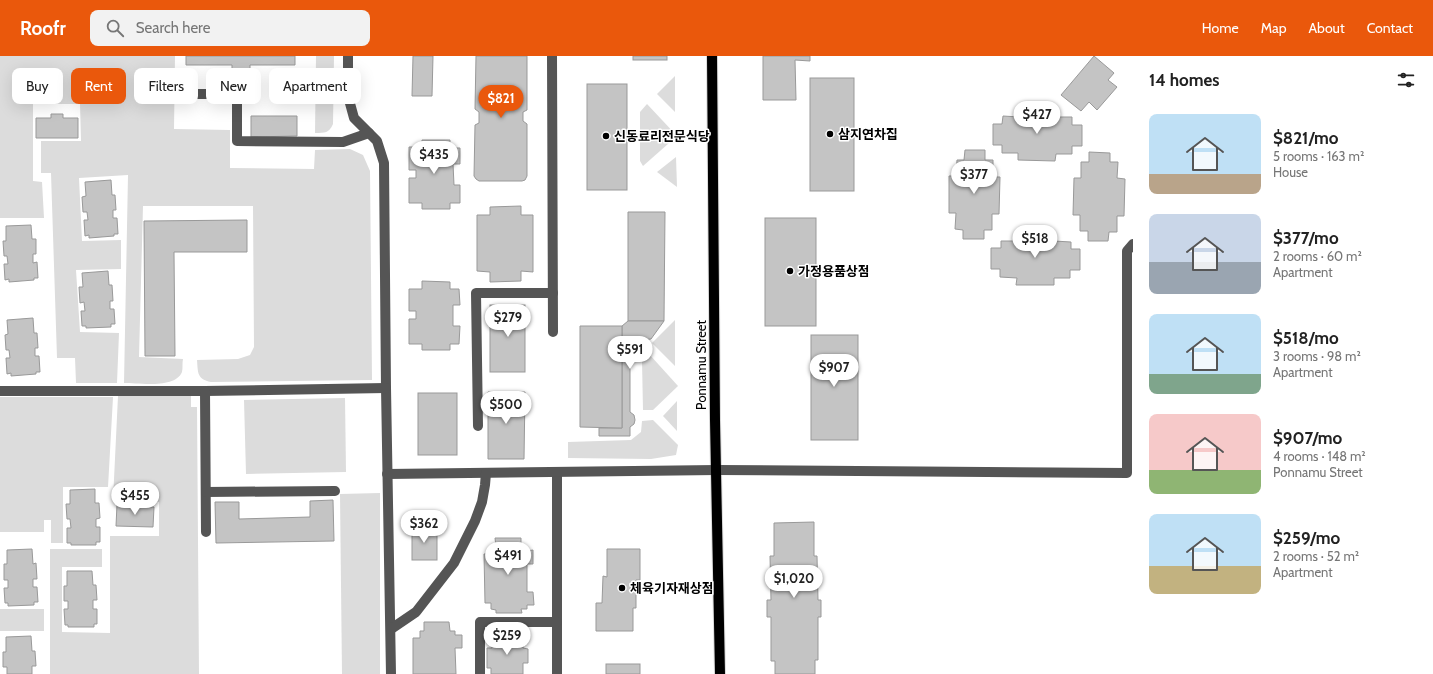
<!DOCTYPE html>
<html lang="en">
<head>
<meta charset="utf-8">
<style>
  body { margin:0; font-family:Cabin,"Noto Sans KR",sans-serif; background:#f2f2f2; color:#222; height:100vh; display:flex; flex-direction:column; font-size:15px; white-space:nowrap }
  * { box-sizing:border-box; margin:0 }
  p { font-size:13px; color:#767676 }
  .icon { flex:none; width:22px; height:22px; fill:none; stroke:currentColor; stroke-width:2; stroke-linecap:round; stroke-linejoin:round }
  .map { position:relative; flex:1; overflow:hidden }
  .side { display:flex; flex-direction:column; background:#fff; width:300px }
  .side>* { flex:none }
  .guide { position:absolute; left:12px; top:12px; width:380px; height:36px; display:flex; gap:8px }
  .price { position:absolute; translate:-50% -34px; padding:0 9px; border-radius:14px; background:#fff; color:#222; font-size:13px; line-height:26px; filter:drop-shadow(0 1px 2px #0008) }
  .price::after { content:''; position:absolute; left:50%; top:24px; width:12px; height:9px; margin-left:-6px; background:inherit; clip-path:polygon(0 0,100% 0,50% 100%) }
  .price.active { background:#ea580c; color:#fff }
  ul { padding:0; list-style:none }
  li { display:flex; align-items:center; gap:12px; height:100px; padding:0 16px }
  li span { display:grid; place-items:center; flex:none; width:112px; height:80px; border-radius:8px; color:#555 }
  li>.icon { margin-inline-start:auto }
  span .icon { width:48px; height:48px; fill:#fffc; stroke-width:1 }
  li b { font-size:17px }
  h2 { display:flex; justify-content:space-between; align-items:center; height:48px; padding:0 16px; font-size:17px }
  .pill { padding:0 14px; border-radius:8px; background:#fff; box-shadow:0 4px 16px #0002; font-size:14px; line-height:36px }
  .pill.active { background:#ea580c; color:#fff }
  header { display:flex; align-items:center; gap:24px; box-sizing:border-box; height:56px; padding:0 20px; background:#ea580c; color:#fff }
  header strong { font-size:19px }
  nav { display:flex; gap:22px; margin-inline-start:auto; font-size:14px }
  .search { width:280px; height:36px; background:#f2f2f2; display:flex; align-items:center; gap:10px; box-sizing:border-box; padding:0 14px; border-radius:8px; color:#767676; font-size:15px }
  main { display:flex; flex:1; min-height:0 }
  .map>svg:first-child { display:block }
  .green { fill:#dcdcdc }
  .building { fill:#c4c4c4; stroke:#999 }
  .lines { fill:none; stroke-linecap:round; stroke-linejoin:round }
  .major-casing { stroke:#dbdbdb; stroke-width:12 }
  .minor { stroke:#555; stroke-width:10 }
  .major { stroke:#000; stroke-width:10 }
  .poi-dot { fill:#000; stroke:#fff; stroke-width:1.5 }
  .labels { text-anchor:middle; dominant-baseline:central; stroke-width:3; stroke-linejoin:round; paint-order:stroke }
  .poi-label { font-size:13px; font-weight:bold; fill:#000; stroke:#fff; text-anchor:start }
  .street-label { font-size:13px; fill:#000; stroke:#fff }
</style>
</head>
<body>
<header>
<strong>Roofr</strong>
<div class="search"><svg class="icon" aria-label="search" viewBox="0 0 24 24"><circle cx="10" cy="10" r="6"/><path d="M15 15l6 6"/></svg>Search here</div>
<nav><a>Home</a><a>Map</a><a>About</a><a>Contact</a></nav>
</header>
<main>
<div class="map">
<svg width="1133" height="618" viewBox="0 0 1133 618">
  <rect width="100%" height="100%" fill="#fff"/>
  <!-- green -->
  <g class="green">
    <path d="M0,0H175L174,73L230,74V112L314,113L315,94L350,93L363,99L370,115L372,324L211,326C197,323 198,317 197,304L238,303L250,299L254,291L253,150H143L139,301L183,303C182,307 183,312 182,316C175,333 139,327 124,327L128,119L79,122L82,185L121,184V213L76,214L80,276L119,277L117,327H76L75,302H57L51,117H41V85H81L80,48H33V125L42,126L44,162H0Z"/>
    <path d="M316,0H334L333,68C329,77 325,77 315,77Z"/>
    <polygon points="675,20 675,56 657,38"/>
    <polygon points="647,48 677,80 643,110 640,105 640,56"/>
    <polygon points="676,101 677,131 657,116"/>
    <polygon points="675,264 675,310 652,287"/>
    <polygon points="649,298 678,330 653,354 643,354 642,305"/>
    <polygon points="118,340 191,340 191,351 197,351 199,618 50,618 50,493 102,493 102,511 62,511 62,576 110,577 110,480 159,480 159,446 113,444"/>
    <polygon points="0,341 113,341 108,431 63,431 63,487 51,487 51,464 44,464 44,476 0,476"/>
    <polygon points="345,342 346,416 246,418 244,344"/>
    <polygon points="677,345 677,375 663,360"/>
    <polygon points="653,364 678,389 676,399 651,403 568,402 568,386 631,384 641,376 642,365"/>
    <polygon points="380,437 380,618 342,618 340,438"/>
    <polygon points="0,479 0,553 44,553 44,575 0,575 0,618"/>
  </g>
  <!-- building -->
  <g class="building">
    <polygon points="186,0 295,0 295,9 250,9 250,14 232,14 232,9 186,9"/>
    <polygon points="413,0 433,0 432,40 412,40"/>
    <polygon points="476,0 527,0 527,54 523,56 523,65 527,68 527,120 525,124 522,125 479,125 476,123 474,120 475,69 479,67 479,56 475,53"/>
    <rect x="633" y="0" width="34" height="4"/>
    <polygon points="763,0 810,0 810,5 795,4 796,44 763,44"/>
    <polygon points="1094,0 1114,17 1108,24 1117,31 1097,54 1089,46 1081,55 1061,39"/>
    <rect x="810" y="22" width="44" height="113"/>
    <rect x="587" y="28" width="40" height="106"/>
    <polygon points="1019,54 1056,54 1056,61 1072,61 1072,69 1082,69 1082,90 1072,90 1072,98 1056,98 1055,105 1018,104 1018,97 1002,97 1002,89 993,89 993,68 1002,68 1003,60 1019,61"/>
    <polygon points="51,58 63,58 63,62 78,62 78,82 36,82 36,62 51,62"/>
    <polygon points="251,60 297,60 297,80 251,81"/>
    <polygon points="422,84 450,84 450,92 460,92 460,108 453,108 454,129 460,129 460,147 450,147 450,153 422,153 422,147 409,147 409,122 416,122 416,114 409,114 409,91 422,91"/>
    <polygon points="965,94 985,94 985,104 993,104 993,121 1000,121 999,158 992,158 992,174 984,174 984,183 963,183 963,174 955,173 956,157 949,157 949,120 956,120 957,104 964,104"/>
    <polygon points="1089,96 1110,97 1110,106 1118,106 1117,122 1125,123 1124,160 1117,160 1117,176 1109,176 1108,185 1088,185 1088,175 1080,175 1080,159 1073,159 1074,122 1081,122 1081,106 1089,106"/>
    <polygon points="111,124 112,139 115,139 116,154 113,154 113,162 117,162 118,178 114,178 114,180 89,182 89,179 85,180 84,164 88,164 87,156 83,156 82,141 86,140 85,126"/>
    <polygon points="521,150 521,159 533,159 533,216 521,215 521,225 490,226 490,216 477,215 477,159 490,159 490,151"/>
    <polygon points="628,156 665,156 664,265 628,265"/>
    <rect x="765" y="162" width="51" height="108"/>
    <polygon points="247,164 247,196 174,196 175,300 145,300 144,165"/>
    <polygon points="31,169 32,183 36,183 36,198 33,198 33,207 37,206 38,222 34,222 34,224 9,226 9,223 5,224 4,208 8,208 7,200 4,200 3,185 6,185 6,170"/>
    <polygon points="1017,178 1054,178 1054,185 1071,186 1071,193 1080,193 1080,214 1070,214 1070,222 1054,222 1054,229 1016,229 1017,222 1000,221 1000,213 991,213 991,192 1001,192 1001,185 1017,185"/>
    <polygon points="108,215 109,229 112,229 113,245 110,245 110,253 114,253 115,268 111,268 111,271 86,272 86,270 82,270 81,255 85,255 84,246 80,247 79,231 83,231 82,217"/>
    <polygon points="422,225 450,226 450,233 459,233 460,249 453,249 453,270 460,270 459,288 450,288 450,294 422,294 422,288 409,288 409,263 416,263 416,255 409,255 409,233 422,233"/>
    <rect x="490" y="249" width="35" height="67"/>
    <polygon points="33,262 34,277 37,277 38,292 35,292 35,300 39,300 40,316 36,316 36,318 11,320 11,317 7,318 6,302 10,302 9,294 6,294 5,279 8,278 7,264"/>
    <polygon points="628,265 664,265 651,283 642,284 643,290 635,290 635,297 630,297 630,356 634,359 635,364 634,368 630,371 630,380 599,380 599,372 622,372 622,270"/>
    <polygon points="580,270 622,270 622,372 580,371"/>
    <rect x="811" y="279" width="47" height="105"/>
    <polygon points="488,336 525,336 524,403 488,403"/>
    <rect x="418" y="337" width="39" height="62"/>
    <polygon points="95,433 95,447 99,447 100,462 96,463 96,471 100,471 100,486 96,486 96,489 71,489 71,487 67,487 67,472 71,472 70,463 67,463 66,448 70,448 70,434"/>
    <polygon points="333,444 334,485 216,487 215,446 239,446 239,463 310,461 310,445"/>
    <polygon points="117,449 154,451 153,471 116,470"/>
    <polygon points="814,466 814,500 817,500 818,544 821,544 821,561 818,561 818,604 815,604 815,618 775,618 775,605 771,605 771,561 767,561 767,544 771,544 770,500 774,500 774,467"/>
    <rect x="412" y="472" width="25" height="32"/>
    <polygon points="495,482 521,482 521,491 526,491 527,495 533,494 533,508 527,508 527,536 533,536 534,549 527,549 527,553 521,553 522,557 496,557 496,554 491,553 491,547 485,547 484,498 491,498 491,491 496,491"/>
    <polygon points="32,493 33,508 36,507 37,523 33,523 33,531 37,531 38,546 34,546 34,549 8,550 8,547 5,547 4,532 8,532 8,524 4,524 4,508 7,508 7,494"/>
    <polygon points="607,493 640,493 640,524 636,524 636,552 633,552 633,575 596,575 596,547 602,547 603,520 607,521"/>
    <polygon points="67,515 92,515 93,529 96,529 97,544 93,544 93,553 97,553 97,568 94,568 94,571 68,571 68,569 65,569 64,553 68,553 68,545 64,545 64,530 67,530"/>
    <polygon points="424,566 449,566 450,575 455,575 455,579 462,579 462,592 455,592 456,618 413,618 413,582 420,582 420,575 424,575"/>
    <polygon points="31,580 32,595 35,595 36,610 32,610 32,618 7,618 7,611 3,611 3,596 6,596 6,581"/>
    <polygon points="492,582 523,582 523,592 528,593 528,607 523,607 523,618 491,618 491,612 487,612 487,592 492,592"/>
    <rect x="606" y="608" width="34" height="10"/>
  </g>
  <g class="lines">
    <!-- major casing -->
    <g class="major-casing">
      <polyline id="major" points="712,0 715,364 720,618"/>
    </g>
    <!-- minor -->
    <g class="minor">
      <polyline points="348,0 348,40 354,62 377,85 384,107 386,332 391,618"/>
      <polyline points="552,0 553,276"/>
      <polyline points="193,38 237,38 237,85 343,86 369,77"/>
      <polyline points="0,335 205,335 386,332"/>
      <polyline points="205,335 206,476"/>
      <polyline points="478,370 476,237 553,237"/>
      <polyline points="557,416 557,618"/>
      <polyline points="387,418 717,414 1127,417 1127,195 1133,188"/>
      <polyline points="206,436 335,435"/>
      <polyline points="391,573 416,556 454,507 475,465 482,446 485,429 486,417"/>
      <polyline points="480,618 480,566 557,566"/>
    </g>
    <!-- major -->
    <use href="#major" class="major"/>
  </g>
  <!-- markers -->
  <g class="poi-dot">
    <circle cx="830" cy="78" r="4"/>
    <circle cx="606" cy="80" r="4"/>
    <circle cx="790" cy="215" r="4"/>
    <circle cx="622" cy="532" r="4"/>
  </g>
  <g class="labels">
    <!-- poi labels -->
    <g class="poi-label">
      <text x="838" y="78">삼지연차집</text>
      <text x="614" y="80">신동료리전문식당</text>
      <text x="798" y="215">가정용품상점</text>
      <text x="630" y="532">체육기자재상점</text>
    </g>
    <!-- street labels -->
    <g class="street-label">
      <text transform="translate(701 309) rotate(-90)">Ponnamu Street</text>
    </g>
  </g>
</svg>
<b class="price active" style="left:501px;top:63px">$821</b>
<b class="price" style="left:1037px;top:79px">$427</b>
<b class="price" style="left:434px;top:119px">$435</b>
<b class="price" style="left:974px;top:139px">$377</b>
<b class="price" style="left:1035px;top:203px">$518</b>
<b class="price" style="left:508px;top:282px">$279</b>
<b class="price" style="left:630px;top:314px">$591</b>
<b class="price" style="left:834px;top:332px">$907</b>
<b class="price" style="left:506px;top:369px">$500</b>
<b class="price" style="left:135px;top:460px">$455</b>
<b class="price" style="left:424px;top:488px">$362</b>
<b class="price" style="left:508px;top:520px">$491</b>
<b class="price" style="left:794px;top:543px">$1,020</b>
<b class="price" style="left:507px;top:600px">$259</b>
<div class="guide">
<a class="pill">Buy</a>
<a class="pill active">Rent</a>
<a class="pill">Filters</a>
<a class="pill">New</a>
<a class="pill">Apartment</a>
</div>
</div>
<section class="side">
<h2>14 homes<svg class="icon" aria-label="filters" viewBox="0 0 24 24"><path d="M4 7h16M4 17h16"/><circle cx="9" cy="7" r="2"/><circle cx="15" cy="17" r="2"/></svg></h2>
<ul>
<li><span style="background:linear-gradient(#bfe0f5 75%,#b9a48a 0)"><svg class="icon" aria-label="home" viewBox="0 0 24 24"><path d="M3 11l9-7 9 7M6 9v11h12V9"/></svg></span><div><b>$821/mo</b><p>5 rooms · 163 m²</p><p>House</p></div></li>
<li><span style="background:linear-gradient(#c9d6e8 60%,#9aa5b1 0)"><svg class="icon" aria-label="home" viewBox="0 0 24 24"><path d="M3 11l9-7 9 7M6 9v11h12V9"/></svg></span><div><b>$377/mo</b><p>2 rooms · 60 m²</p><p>Apartment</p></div></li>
<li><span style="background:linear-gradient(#bfe0f5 75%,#7fa58c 0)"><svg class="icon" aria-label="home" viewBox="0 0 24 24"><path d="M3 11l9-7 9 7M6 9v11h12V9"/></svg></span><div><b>$518/mo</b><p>3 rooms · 98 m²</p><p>Apartment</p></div></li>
<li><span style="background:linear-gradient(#f6c9c9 70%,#8fb573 0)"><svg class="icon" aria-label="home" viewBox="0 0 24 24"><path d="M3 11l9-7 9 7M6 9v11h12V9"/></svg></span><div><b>$907/mo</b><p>4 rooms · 148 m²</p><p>Ponnamu Street</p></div></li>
<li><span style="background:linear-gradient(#bfe0f5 65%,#c2b280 0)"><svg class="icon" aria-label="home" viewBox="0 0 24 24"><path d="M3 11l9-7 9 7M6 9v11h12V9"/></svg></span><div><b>$259/mo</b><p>2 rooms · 52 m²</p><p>Apartment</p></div></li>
</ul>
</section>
</main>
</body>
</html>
